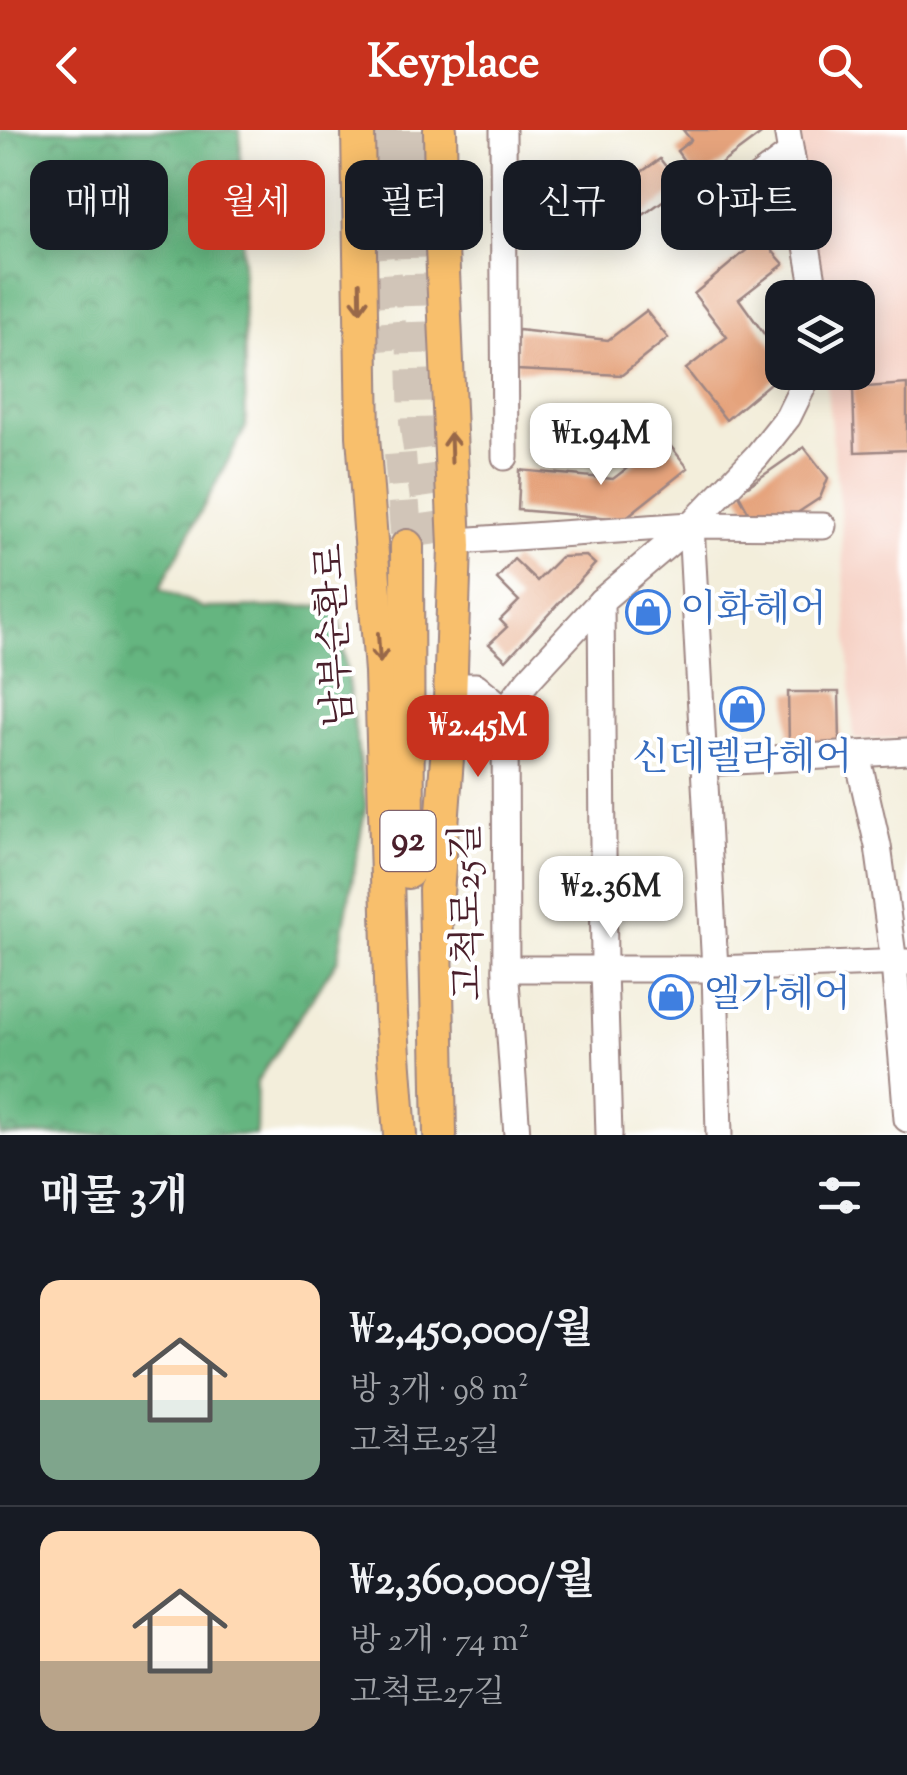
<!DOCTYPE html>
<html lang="ko">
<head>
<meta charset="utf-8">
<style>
  body { margin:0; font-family:"Sorts Mill Goudy","Noto Serif KR",serif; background:#242831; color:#f1f3f6; height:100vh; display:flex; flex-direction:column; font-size:38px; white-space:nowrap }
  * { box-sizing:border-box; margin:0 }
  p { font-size:32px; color:#9ea1a6 }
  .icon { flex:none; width:55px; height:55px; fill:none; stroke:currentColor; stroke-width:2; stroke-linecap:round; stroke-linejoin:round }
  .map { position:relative; height:1005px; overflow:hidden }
  .drawer { display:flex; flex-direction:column; background:#171b24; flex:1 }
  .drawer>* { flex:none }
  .banner { position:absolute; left:30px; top:30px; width:848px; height:90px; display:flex; gap:20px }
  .buttons { position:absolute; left:765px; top:150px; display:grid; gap:20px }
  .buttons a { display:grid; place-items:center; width:110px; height:110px; border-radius:20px; background:#171b24; box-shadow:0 5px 25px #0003; font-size:50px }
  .price { position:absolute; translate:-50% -85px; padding:0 22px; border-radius:20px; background:#fff; color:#222; font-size:32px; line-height:65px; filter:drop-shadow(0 2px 5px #0008) }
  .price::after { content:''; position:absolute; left:50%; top:60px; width:30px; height:22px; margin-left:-15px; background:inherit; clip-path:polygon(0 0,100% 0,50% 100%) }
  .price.active { background:#c8321e; color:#fff }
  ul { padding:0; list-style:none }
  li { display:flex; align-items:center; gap:30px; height:250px; padding:0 40px }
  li+li { border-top:2px solid #363941 }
  li span { display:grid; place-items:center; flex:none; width:280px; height:200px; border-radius:20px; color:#555 }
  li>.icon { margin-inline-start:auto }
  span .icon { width:120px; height:120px; fill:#fffc; stroke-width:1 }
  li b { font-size:42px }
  h2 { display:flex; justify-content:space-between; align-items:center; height:120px; padding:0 40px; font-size:42px }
  .tag { padding:0 35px; border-radius:20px; background:#171b24; box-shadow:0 5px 25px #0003; font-size:35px; line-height:90px }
  .tag.active { background:#c8321e; color:#fff }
  header { display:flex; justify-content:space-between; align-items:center; height:130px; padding:0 40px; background:#c8321e; color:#fff; font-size:45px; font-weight:800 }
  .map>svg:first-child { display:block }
  .built { fill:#f6d1c5 }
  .forest { fill:url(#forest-crowns); stroke:#586a56; stroke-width:2.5 }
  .building { fill:#e5a37c }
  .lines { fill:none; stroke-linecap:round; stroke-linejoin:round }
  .major-tunnel { stroke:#d1c5b8; stroke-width:32; stroke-dasharray:32 16; stroke-linecap:butt }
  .minor-casing { stroke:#9e8683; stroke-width:29 }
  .major-casing { stroke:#9e8683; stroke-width:36 }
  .minor { stroke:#fff; stroke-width:25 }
  .major { stroke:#f8bf6c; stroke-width:32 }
  .oneway { stroke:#986748 }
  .labels { text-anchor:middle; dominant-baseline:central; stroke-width:8; stroke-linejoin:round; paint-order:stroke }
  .shield { fill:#fff; stroke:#80626b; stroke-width:2.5 }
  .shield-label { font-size:35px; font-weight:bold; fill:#4a1f2b }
  .shop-label { font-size:38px; fill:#366cbe; stroke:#fff; text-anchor:start }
  .street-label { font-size:38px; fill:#4a1f2b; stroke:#fff }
</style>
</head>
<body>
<header><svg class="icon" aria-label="back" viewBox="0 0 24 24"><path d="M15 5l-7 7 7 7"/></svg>Keyplace<svg class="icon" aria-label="search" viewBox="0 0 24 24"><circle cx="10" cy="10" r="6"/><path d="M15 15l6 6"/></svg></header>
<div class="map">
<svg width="907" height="1005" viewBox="0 0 907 1005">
  <defs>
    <pattern id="forest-crowns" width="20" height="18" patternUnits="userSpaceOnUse" patternTransform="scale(2.5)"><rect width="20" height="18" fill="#65b580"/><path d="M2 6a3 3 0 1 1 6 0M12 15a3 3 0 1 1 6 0" fill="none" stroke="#559369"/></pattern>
  </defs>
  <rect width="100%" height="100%" fill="#fff"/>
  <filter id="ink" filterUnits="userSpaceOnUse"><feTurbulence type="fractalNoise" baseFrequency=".01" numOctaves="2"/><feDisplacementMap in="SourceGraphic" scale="20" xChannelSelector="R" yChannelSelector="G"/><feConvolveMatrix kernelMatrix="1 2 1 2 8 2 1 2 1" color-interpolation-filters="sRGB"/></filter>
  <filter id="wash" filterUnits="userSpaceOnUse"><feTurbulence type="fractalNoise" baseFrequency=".0048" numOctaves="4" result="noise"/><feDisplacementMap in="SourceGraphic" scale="40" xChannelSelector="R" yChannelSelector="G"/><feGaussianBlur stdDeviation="2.25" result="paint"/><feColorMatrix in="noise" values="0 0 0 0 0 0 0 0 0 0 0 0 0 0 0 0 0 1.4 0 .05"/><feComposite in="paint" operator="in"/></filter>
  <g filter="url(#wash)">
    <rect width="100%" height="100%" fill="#f3eedb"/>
    <!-- built -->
    <polygon class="built" points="787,0 907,0 907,608 854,610 840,380 825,243 858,242 858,168 816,167"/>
    <!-- forest -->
    <polygon class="forest" points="0,0 240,0 246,297 160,458 203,478 337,476 366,675 338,829 257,951 256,1005 0,1005"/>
    <g id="blocks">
      <!-- building -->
      <g class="building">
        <polygon points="683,0 759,0 761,4 698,51 677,21 691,10"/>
        <polygon points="660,29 682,57 621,101 515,93 516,58 607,66"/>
        <polygon points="761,108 784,134 739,169 782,229 782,243 726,290 686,239 727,207 694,164"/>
        <polygon points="646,181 668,208 622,245 516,240 518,200 608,210"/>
        <polygon points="907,254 907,320 855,322 853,258"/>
        <polygon points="665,309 688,338 624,389 518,380 520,340 613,349"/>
        <polygon points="804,317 828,348 820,368 785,391 755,394 738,363"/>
        <polygon points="586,426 595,434 506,530 489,514 507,497 500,490 519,471 497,449 514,429 537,451 561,427"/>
        <polygon points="788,562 839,562 840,613 789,614"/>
      </g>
    </g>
  </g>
  <g filter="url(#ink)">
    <use href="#blocks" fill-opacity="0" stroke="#9e8683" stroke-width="2.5"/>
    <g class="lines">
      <!-- major-tunnel -->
      <g class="major-tunnel">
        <polyline points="382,0 381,85 392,220"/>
        <polyline points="409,0 409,108 415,291 433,419"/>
        <polyline points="400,324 407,416"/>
      </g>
      <!-- minor casing -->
      <g class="minor-casing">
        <g id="minor">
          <polyline points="503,0 505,327"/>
          <polyline points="787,0 816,168"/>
          <polyline points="721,75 791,23"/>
          <polyline points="691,395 715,839 719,1005"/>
          <polyline points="472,410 691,395 823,396"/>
          <polyline points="601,471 604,839 609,1005"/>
          <polyline points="450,556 476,556 505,580"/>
          <polyline points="857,624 878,716 894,833 907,989"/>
          <polyline points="704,633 907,621"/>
          <polyline points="506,839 715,839 907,832"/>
          <polyline points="517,1005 506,850 505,580 528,550 601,471 691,395 757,326 788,287 810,242"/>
        </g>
      </g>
      <!-- major casing -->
      <g class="major-casing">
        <g id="major">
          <polyline points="358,0 363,306 381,542 391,884 400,1005"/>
          <polyline points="407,416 408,742"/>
          <polyline points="435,760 440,1005"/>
          <polyline points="436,778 449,601 455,416 442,118 440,0"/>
        </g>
      </g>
      <!-- minor -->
      <use href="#minor" class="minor"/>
      <!-- major -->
      <use href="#major" class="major"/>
    </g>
    <!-- one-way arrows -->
    <defs><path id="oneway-shaft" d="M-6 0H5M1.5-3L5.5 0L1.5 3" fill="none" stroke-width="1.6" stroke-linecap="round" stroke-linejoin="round" transform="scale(2.5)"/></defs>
    <g class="oneway">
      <use href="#oneway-shaft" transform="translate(360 167) rotate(89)"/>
      <use href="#oneway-shaft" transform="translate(451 318) rotate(-92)"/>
      <use href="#oneway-shaft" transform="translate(379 518) rotate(86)"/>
    </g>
  </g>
  <!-- icons -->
  <defs>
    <g id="shop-ring" transform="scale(2.25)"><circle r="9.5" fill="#fff" stroke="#3f7fe0" stroke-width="1.5"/><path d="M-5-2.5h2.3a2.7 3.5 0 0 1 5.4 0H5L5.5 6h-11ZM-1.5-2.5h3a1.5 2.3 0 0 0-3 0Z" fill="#3f7fe0"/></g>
  </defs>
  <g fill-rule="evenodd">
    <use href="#shop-ring" x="648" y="482"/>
    <use href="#shop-ring" x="742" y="579"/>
    <use href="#shop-ring" x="671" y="867"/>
  </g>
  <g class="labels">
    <!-- shield labels -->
    <rect class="shield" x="380.5" y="681" width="55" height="60" rx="8"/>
    <g class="shield-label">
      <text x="408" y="711">92</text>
    </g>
    <!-- shop labels -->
    <g class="shop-label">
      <text x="680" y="482">이화헤어</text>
      <text x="742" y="630" text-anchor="middle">신데렐라헤어</text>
      <text x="704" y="867">엘가헤어</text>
    </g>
    <!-- street labels -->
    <g class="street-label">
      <text transform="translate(337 505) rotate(-93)">남부순환로</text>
      <text transform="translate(470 782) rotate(-91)">고척로25길</text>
    </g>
  </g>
</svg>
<div class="buttons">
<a><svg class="icon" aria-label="layers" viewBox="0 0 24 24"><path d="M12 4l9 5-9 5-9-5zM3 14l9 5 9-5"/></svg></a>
</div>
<b class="price" style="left:601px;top:358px">₩1.94M</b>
<b class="price active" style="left:478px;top:650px">₩2.45M</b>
<b class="price" style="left:611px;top:811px">₩2.36M</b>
<div class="banner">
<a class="tag">매매</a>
<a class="tag active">월세</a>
<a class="tag">필터</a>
<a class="tag">신규</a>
<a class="tag">아파트</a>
</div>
</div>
<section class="drawer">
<h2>매물 3개<svg class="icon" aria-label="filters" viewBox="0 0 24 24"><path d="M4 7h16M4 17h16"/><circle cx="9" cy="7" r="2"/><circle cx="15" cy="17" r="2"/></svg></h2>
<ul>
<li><span style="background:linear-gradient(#ffd9b3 60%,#7fa58c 0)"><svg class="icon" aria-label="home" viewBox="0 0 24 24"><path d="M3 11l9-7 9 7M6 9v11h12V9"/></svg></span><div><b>₩2,450,000/월</b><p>방 3개 · 98 m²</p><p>고척로25길</p></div></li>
<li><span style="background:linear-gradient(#ffd9b3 65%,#b9a48a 0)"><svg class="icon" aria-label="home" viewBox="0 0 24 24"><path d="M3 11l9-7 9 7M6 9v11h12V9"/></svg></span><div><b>₩2,360,000/월</b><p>방 2개 · 74 m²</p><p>고척로27길</p></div></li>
</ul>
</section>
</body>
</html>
